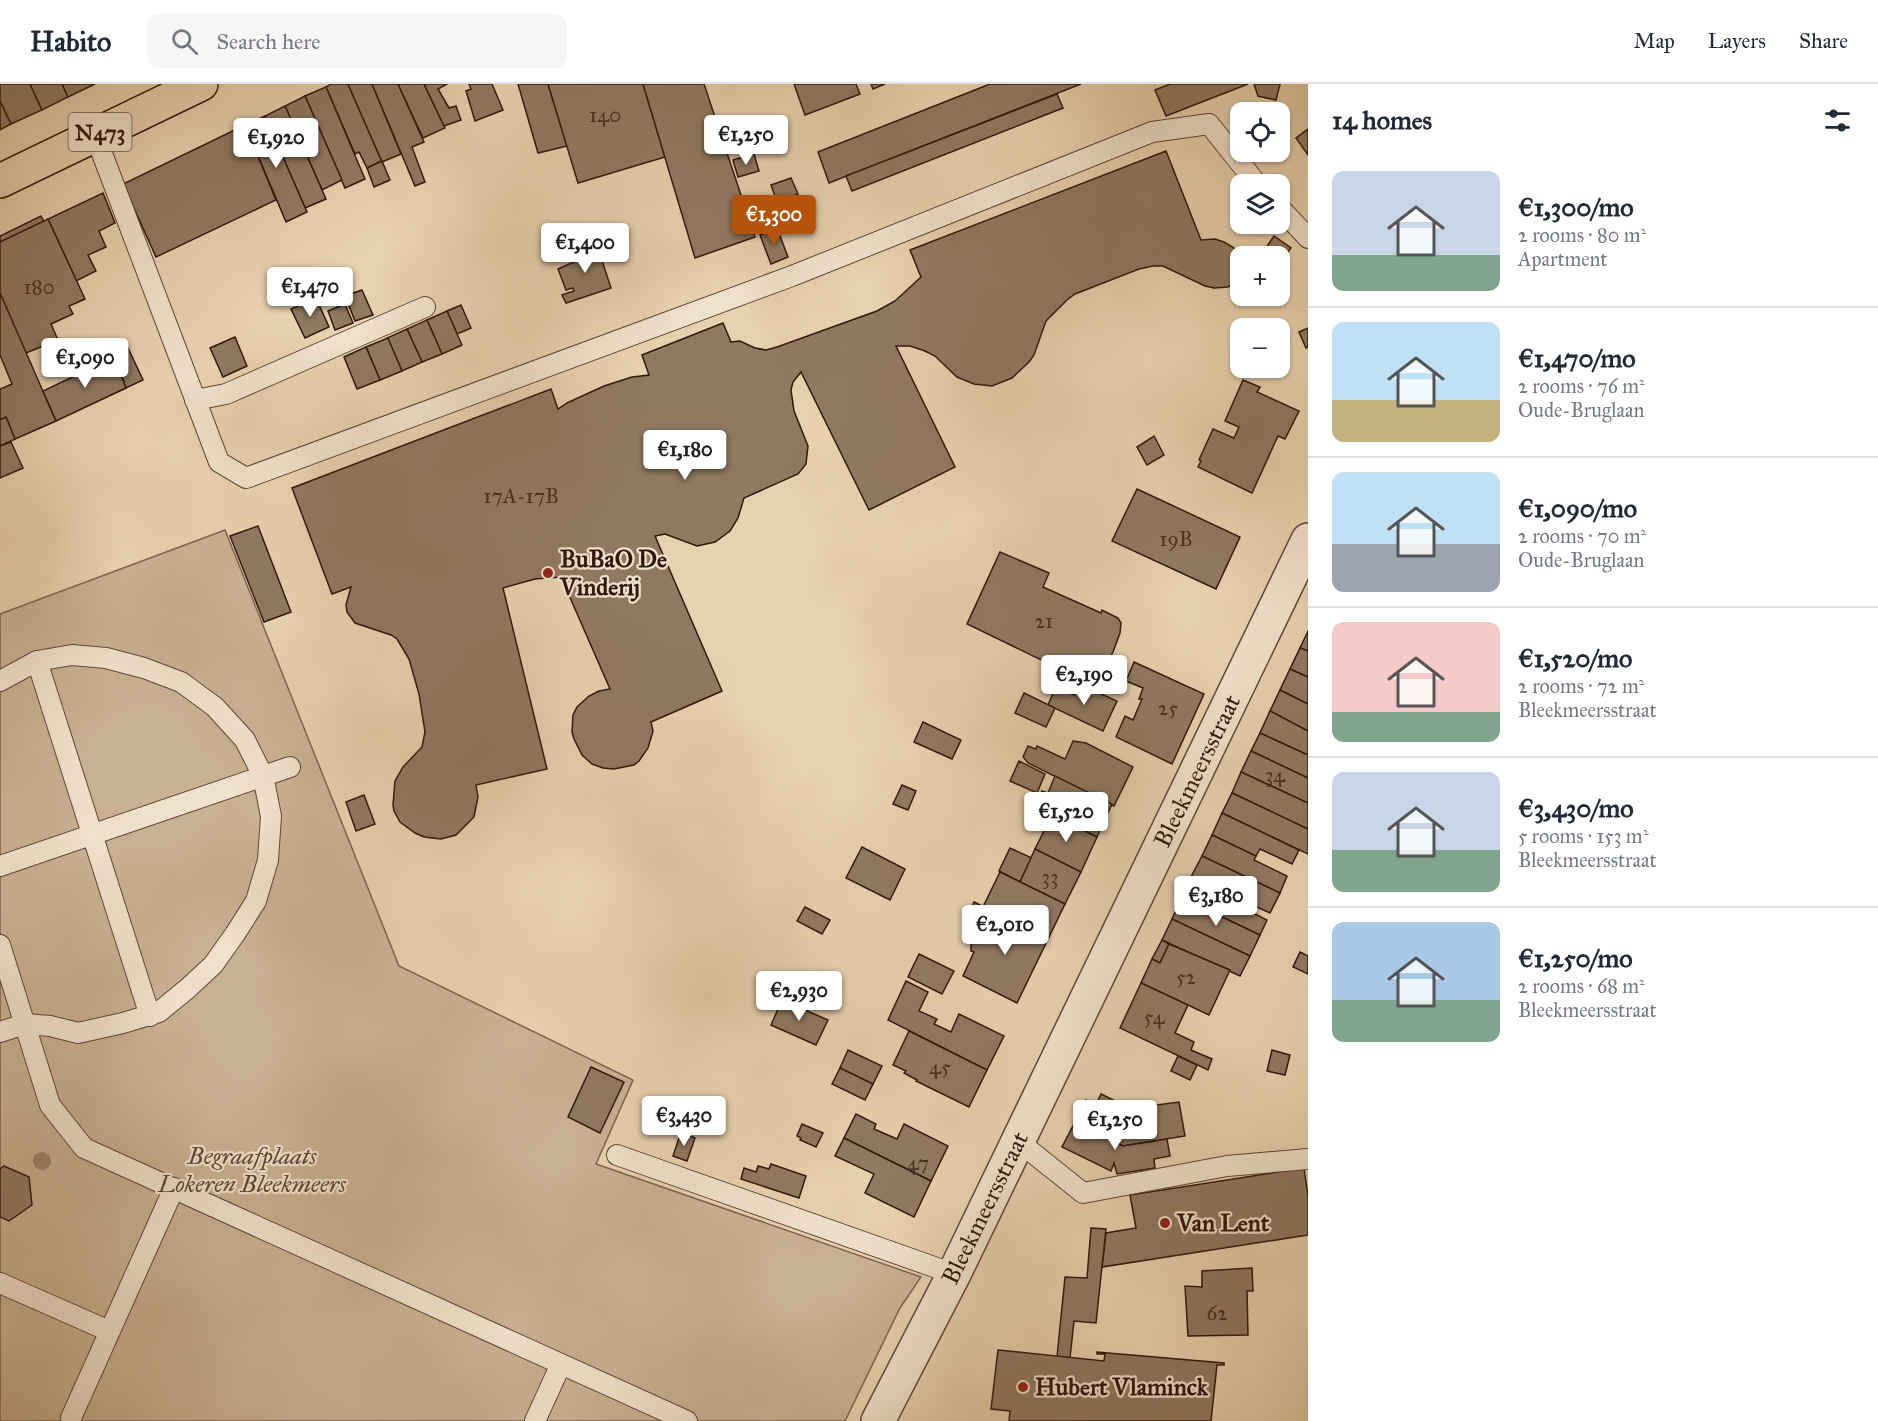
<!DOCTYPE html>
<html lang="en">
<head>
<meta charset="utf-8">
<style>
  body { margin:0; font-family:"IM FELL Great Primer",serif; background:#f6f6f7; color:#1f2937; height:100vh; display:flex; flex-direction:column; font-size:22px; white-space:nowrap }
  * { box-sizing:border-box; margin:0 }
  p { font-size:20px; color:#747a83 }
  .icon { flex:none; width:33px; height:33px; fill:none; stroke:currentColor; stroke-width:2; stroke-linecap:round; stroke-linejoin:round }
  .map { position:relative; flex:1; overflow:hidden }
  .details { display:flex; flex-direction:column; background:#fff; width:570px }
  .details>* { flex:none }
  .controls { position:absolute; left:1230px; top:18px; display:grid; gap:12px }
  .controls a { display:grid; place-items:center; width:60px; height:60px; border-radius:12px; background:#fff; box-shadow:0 2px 4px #0004; font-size:30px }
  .price { position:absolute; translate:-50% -51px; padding:0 14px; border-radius:6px; background:#fff; color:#222; font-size:20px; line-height:39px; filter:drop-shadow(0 2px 3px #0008) }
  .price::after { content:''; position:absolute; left:50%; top:36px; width:18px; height:14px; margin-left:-9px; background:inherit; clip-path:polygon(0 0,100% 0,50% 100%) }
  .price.current { background:#b45309; color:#fff }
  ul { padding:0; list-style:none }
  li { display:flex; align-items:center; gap:18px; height:150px; padding:0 24px }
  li+li { border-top:2px solid #e0e1e3 }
  li span { display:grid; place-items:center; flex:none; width:168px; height:120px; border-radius:12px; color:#555 }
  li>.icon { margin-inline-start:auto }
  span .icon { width:72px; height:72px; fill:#fffc; stroke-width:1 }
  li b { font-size:26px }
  h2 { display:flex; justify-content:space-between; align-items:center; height:72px; padding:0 24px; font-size:26px }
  header { display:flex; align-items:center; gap:36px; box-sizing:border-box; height:84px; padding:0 30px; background:#fff; border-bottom:2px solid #e0e1e3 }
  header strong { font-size:28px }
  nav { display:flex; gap:33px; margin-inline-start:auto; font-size:21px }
  .search { width:420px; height:54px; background:#f6f6f7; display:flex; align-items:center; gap:15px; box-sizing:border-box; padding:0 21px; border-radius:12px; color:#747a83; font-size:22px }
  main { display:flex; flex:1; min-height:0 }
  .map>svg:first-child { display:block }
  .green { fill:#c9b193; stroke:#7d6450; stroke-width:1.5 }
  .building { fill:#907861; stroke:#31170d; stroke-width:1.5 }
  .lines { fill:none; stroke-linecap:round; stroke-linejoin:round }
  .service-casing { stroke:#5f4636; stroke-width:22 }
  .minor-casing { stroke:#5f4636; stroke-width:36 }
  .primary-casing { stroke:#31170d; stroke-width:36 }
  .service { stroke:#f0e1cb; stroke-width:20 }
  .minor { stroke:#f0e1cb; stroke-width:33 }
  .primary { stroke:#e8d1af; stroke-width:33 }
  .tree { fill:#9d846c }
  .poi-dot { fill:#8f2418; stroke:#f0e1cb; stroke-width:2 }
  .labels { text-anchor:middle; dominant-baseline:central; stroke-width:4.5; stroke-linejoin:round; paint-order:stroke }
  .number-label { font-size:21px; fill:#492f22 }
  .shield { fill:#f0e1cb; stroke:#6a5446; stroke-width:1.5 }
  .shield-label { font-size:22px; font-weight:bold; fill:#31170d }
  .poi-label { font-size:24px; font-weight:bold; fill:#31170d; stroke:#f0e1cb; text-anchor:start }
  .street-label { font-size:24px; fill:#31170d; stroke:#f0e1cb }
  .park-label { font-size:24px; font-style:italic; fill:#5f4535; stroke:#f0e1cb }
</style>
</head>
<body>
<header>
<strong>Habito</strong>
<div class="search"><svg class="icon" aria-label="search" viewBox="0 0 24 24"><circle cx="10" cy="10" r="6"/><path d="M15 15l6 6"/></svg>Search here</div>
<nav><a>Map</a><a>Layers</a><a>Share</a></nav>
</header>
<main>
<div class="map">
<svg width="1308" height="1337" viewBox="0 0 1308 1337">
  <rect width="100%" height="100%" fill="#e8d1af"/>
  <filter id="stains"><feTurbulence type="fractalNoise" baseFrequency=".00333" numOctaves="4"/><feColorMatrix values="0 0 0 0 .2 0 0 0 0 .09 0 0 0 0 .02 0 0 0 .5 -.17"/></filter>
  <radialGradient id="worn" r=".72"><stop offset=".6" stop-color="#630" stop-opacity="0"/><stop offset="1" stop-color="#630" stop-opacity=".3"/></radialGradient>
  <!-- green -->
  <polygon class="green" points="225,446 399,882 633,996 596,1080 921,1193 900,1224 845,1337 0,1337 0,530"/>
  <!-- building -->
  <g class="building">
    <polygon points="0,0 30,0 42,26 11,40 0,17"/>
    <polygon points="30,0 62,0 68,13 42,26"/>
    <polygon points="62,0 95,0 68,13"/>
    <polygon points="331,0 348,0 382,77 367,84 359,68 355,70 326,3"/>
    <polygon points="348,0 372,0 401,70 382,78"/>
    <polygon points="372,0 398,0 424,58 412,63 425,98 415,102"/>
    <polygon points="398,0 424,0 445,44 423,54"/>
    <polygon points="424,0 447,0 438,5 449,24 456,22 461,36 444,42"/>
    <polygon points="469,0 492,0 503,26 475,37 466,7 471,5"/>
    <polygon points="518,0 548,0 567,62 538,69"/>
    <polygon points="548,0 643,0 665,73 578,99"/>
    <polygon points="643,0 704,0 755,153 695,174"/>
    <polygon points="794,0 856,0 860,10 805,31"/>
    <polygon points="871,0 885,0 873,5"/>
    <polygon points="990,0 1081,0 829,99 818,68"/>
    <polygon points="1170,0 1248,0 1166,32 1155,6"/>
    <polygon points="1254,0 1280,0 1276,16 1258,12"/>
    <polygon points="326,3 365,95 345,104 305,12"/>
    <polygon points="1057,10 1063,24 852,107 846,92"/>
    <polygon points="305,12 342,96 322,106 285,22"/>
    <polygon points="0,17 11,40 0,46"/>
    <polygon points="285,22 326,115 305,124 265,32"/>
    <polygon points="265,32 307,128 286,138 245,41"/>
    <polygon points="245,41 276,116 156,173 123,100"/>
    <polygon points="1308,45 1308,71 1296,54"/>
    <polygon points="1166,67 1201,156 1215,155 1224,158 1234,164 1240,170 1240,188 1233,199 1228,203 1214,204 1205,202 1163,182 1153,182 1139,185 1075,210 1067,216 1046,237 1034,271 1029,278 1012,294 992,302 974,300 957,293 935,272 925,267 910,262 896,262 955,383 869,426 801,288 793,298 791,306 794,327 808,362 806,380 798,390 744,414 738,434 730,447 715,458 697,462 665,450 655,452 722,607 651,638 653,647 648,664 639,677 634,681 614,685 603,684 592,680 582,671 574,655 572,648 573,631 577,623 589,612 599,607 610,605 561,493 535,495 503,504 547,685 476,701 478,713 474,733 456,751 441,755 424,753 415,749 400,738 394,727 393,721 395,697 403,683 422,663 425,648 419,610 409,575 397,555 391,551 355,539 347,528 346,521 351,503 332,510 292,404 551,305 558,325 567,319 604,302 632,293 649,291 642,271 723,239 731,258 740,257 755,264 766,266 777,263 877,227 895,217 921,193 910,166"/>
    <polygon points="754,70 759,87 738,93 733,76"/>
    <polygon points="382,77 390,96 374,103 367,84"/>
    <polygon points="791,94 798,110 777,118 771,101"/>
    <polygon points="103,109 115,139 99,147 106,163 88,171 96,187 76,197 48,135"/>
    <polygon points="41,132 44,138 0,158 0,152"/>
    <polygon points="48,135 85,215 69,222 73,230 51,240 58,256 26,269 0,209 0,158"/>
    <polygon points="777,144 788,173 771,180 760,151"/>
    <polygon points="1274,152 1291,164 1281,177 1280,172 1275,172 1265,165"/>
    <polygon points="596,158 611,204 566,219 562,211 574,207 573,204 566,206 558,185 576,177 572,165"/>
    <polygon points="362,206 373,231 355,237 345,212"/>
    <polygon points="0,209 56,337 15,355 6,333 0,336 0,305 12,300 0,271"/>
    <polygon points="316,214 329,243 305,254 291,225"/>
    <polygon points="345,220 353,239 335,246 328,227"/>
    <polygon points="461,221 471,244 457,250 447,227"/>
    <polygon points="447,227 462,261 442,270 427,236"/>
    <polygon points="427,236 442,270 422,278 407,245"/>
    <polygon points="1308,244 1308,263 1306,264 1299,248"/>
    <polygon points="407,245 422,278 402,287 387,254"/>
    <polygon points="235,253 247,282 223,293 210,264"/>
    <polygon points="388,254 402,287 380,296 366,263"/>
    <polygon points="366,263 380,296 357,305 344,273"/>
    <polygon points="128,264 143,296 126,304 113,270"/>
    <polygon points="114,273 126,304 56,337 43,307"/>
    <polygon points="1243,296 1260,303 1257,308 1299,327 1285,355 1278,352 1252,409 1198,383 1201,377 1199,376 1213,345 1234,354 1239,343 1225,337"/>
    <polygon points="6,333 15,355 0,362 0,336"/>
    <polygon points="1154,352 1164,371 1147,381 1137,363"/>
    <polygon points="11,358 23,384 0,394 0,362"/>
    <polygon points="1137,405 1240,453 1216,505 1112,457"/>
    <polygon points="258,442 291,528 264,538 230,452"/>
    <polygon points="1000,468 1049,489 1043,503 1101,529 1102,526 1118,534 1121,539 1120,549 1113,568 1095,602 967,540"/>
    <polygon points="1308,547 1308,567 1300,564"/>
    <polygon points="1300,564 1308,567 1308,593 1290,585"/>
    <polygon points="1134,578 1204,610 1172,680 1116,653 1125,632 1133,636 1142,615 1139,615 1143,604 1126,597"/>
    <polygon points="1290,585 1308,593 1308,620 1280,606"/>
    <polygon points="1079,600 1117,617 1103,647 1048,621 1056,603 1074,611"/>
    <polygon points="1280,606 1308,620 1308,647 1270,627"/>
    <polygon points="1024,609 1055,624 1046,643 1015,629"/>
    <polygon points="1270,627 1308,647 1308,671 1260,649"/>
    <polygon points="923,638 961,656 952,675 914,658"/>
    <polygon points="1260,649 1308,671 1308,694 1251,667"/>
    <polygon points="1073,657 1086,659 1133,683 1114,722 1028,679 1023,673 1028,662 1036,665 1037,662 1065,675"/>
    <polygon points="1251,667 1308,694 1308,719 1241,688"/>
    <polygon points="1019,677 1045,690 1037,709 1010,697"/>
    <polygon points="1241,688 1308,719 1308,745 1232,709"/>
    <polygon points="1055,692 1112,720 1097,753 1034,722 1042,707 1048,709"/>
    <polygon points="902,701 916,707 908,726 893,720"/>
    <polygon points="1232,709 1308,745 1308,770 1222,729"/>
    <polygon points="364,711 375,740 356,747 346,718"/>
    <polygon points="1222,729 1299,766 1292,780 1260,765 1256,772 1212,751"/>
    <polygon points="1052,731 1097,753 1081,788 1035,765"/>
    <polygon points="1212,751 1256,772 1254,776 1287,792 1280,809 1202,772"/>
    <polygon points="862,763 905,785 890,816 846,794"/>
    <polygon points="1010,764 1032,774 1020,798 999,787"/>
    <polygon points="1035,765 1081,788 1065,820 1020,798"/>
    <polygon points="1202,772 1280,809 1270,829 1191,793"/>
    <polygon points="1000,788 1065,820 1049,853 984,821"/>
    <polygon points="1191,793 1238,815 1235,820 1267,836 1260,851 1182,814"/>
    <polygon points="1182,814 1260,851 1250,872 1172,835"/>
    <polygon points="974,818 994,828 986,844 983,842 981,844 966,836"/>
    <polygon points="805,823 830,836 822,850 797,837"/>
    <polygon points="996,826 1049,853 1017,919 963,892 974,868 971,867 971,859 976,848 983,842 986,844"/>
    <polygon points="1172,835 1250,872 1240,892 1162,856"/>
    <polygon points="1162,856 1169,860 1160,879 1152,875"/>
    <polygon points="1169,860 1230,886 1209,931 1141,899 1152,875 1160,879"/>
    <polygon points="1300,868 1308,872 1308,890 1293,883"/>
    <polygon points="919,870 954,887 942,910 908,893"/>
    <polygon points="906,897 928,908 919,927 937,935 934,940 951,948 959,930 1004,952 987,986 888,936"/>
    <polygon points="1141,899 1188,921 1175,949 1194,958 1191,966 1212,975 1208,986 1120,944"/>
    <polygon points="782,916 828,936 816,961 771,941"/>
    <polygon points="909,947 987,986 969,1023 916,997 917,996 904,989 906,987 893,981"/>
    <polygon points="848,966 882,982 873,1000 840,984"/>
    <polygon points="1272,966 1290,971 1285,991 1267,987"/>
    <polygon points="1178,972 1197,981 1190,996 1171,987"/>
    <polygon points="591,983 624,998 600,1049 568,1033"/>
    <polygon points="840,984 873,1000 865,1016 832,1000"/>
    <polygon points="1101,1010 1135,1027 1139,1017 1149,1022 1179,1018 1185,1052 1123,1062 1075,1038 1086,1016 1096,1021"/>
    <polygon points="856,1030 876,1040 874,1045 897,1055 904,1040 948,1062 931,1097 844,1054"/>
    <polygon points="1075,1038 1123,1062 1167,1055 1170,1072 1154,1075 1155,1084 1117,1090 1114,1079 1111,1087 1062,1063"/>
    <polygon points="802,1040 823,1049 816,1063 800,1056 801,1054 797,1052"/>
    <polygon points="681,1048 695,1054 687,1077 673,1072"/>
    <polygon points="844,1054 931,1097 914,1133 865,1109 874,1090 835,1072"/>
    <polygon points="771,1080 806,1092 799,1114 741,1095 744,1084 756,1088 758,1082 769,1085"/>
    <polygon points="4,1082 29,1093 32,1121 9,1137 0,1133 0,1085"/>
    <polygon points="1304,1084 1308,1112 1308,1151 1102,1183 1106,1149 1136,1144 1130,1111"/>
    <polygon points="1091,1144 1106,1145 1096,1239 1074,1237 1070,1274 1057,1273 1065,1193 1087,1194"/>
    <polygon points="1252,1184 1253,1207 1247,1207 1248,1251 1188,1252 1185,1202 1202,1203 1202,1187"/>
    <polygon points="998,1266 1104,1277 1105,1270 1097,1270 1097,1268 1224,1279 1224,1281 1217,1281 1211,1337 1009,1337 1010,1327 991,1325"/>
  </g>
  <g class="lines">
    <!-- service casing -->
    <g class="service-casing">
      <g id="service">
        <polyline points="95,51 219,378 246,394 792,192 1152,48 1209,40 1257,100"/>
        <polyline points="1280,124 1308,154"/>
        <polyline points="195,316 226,310 425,223"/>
        <polyline points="37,577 150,932"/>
        <polyline points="0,597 37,577 72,571 106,574 144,584 181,598 215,623 245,656 263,692 271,732 268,776 256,817 235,850 213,881 187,905 159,928 123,939 78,949 50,942 25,940 0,948"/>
        <polyline points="0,782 290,683"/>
        <polyline points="0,861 50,1021 84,1064 687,1337"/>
        <polyline points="1018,1057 1083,1109 1227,1082 1308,1075"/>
        <polyline points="617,1071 954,1190"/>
        <polyline points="0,1199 109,1247"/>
        <polyline points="71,1334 174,1104"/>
        <polyline points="535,1337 561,1280"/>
      </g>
    </g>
    <!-- minor casing -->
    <g class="minor-casing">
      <polyline id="minor" points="878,1337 954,1190 1308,456"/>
    </g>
    <!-- primary casing -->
    <g class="primary-casing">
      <polyline id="primary" points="0,97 201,0"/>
    </g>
    <!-- service -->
    <use href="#service" class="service"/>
    <!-- minor -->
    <use href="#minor" class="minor"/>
    <!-- primary -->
    <use href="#primary" class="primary"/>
  </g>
  <!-- trees -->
  <circle class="tree" cx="42" cy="1077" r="9"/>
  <!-- markers -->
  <g class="poi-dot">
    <circle cx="548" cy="489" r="6"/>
    <circle cx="1165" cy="1139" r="6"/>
    <circle cx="1023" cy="1303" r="6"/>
  </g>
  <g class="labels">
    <!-- number labels -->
    <g class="number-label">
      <text x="605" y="31">140</text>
      <text x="39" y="203">180</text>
      <text x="521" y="412">17A-17B</text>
      <text x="1176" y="455">19B</text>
      <text x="1044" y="537">21</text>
      <text x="1168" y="624">25</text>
      <text x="1275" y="691">34</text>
      <text x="1050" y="793">33</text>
      <text x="1186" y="893">52</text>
      <text x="1154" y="933">54</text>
      <text x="940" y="983">45</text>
      <text x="918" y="1079">47</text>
      <text x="1217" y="1229">62</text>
    </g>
    <!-- shield labels -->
    <rect class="shield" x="68.5" y="29" width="63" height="38" rx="4.5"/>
    <g class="shield-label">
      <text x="100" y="48">N473</text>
    </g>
    <!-- poi labels -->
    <g class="poi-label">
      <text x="560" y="475">BuBaO De<tspan x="560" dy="28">Vinderij</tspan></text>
      <text x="1177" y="1139">Van Lent</text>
      <text x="1035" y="1303">Hubert Vlaminck</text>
    </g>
    <!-- street labels -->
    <g class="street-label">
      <text transform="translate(1197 687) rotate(-64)">Bleekmeersstraat</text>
      <text transform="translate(985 1124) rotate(-64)">Bleekmeersstraat</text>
    </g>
    <!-- park labels -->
    <g class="park-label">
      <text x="252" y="1072">Begraafplaats<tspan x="252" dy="28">Lokeren Bleekmeers</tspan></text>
    </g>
  </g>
  <rect width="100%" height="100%" filter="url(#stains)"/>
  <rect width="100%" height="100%" fill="url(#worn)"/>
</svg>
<div class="controls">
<a><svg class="icon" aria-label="locate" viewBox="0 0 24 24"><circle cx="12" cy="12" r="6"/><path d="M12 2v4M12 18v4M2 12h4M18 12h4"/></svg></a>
<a><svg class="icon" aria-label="layers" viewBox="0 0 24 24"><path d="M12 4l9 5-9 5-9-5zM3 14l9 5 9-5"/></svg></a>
<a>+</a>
<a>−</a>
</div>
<b class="price" style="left:746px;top:82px">€1,250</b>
<b class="price" style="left:276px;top:85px">€1,920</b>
<b class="price current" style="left:774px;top:162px">€1,300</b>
<b class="price" style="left:585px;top:190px">€1,400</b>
<b class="price" style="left:310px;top:234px">€1,470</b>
<b class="price" style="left:85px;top:305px">€1,090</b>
<b class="price" style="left:685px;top:397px">€1,180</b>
<b class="price" style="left:1084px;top:622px">€2,190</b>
<b class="price" style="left:1066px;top:759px">€1,520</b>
<b class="price" style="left:1216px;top:843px">€3,180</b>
<b class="price" style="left:1005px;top:872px">€2,010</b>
<b class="price" style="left:799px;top:938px">€2,930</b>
<b class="price" style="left:684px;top:1063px">€3,430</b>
<b class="price" style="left:1115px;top:1067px">€1,250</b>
</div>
<section class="details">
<h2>14 homes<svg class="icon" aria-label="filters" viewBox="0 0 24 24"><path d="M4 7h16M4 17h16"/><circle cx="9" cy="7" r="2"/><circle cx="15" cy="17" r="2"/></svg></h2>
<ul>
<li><span style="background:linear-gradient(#c9d6e8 70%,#7fa58c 0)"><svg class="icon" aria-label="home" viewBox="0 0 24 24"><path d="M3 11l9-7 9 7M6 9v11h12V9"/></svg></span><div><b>€1,300/mo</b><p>2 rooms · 80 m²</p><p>Apartment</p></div></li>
<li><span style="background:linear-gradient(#bfe0f5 65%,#c2b280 0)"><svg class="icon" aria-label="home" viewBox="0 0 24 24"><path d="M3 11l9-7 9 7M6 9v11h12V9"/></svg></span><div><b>€1,470/mo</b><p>2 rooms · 76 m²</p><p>Oude-Bruglaan</p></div></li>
<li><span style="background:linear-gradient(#bfe0f5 60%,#9aa5b1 0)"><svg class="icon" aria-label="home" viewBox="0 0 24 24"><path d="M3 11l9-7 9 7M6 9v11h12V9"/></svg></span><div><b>€1,090/mo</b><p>2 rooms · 70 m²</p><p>Oude-Bruglaan</p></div></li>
<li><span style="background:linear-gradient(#f6c9c9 75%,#7fa58c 0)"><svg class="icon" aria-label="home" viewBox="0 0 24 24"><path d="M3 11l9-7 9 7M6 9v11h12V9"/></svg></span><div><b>€1,520/mo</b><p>2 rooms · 72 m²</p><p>Bleekmeersstraat</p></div></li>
<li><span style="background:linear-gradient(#c9d6e8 65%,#7fa58c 0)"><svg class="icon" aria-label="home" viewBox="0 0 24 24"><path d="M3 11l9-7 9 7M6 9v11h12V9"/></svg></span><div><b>€3,430/mo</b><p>5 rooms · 153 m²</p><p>Bleekmeersstraat</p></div></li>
<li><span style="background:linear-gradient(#a9c7e8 65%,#7fa58c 0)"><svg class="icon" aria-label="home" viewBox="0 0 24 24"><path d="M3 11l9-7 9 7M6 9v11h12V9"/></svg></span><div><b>€1,250/mo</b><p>2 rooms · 68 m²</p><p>Bleekmeersstraat</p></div></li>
</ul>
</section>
</main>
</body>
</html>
